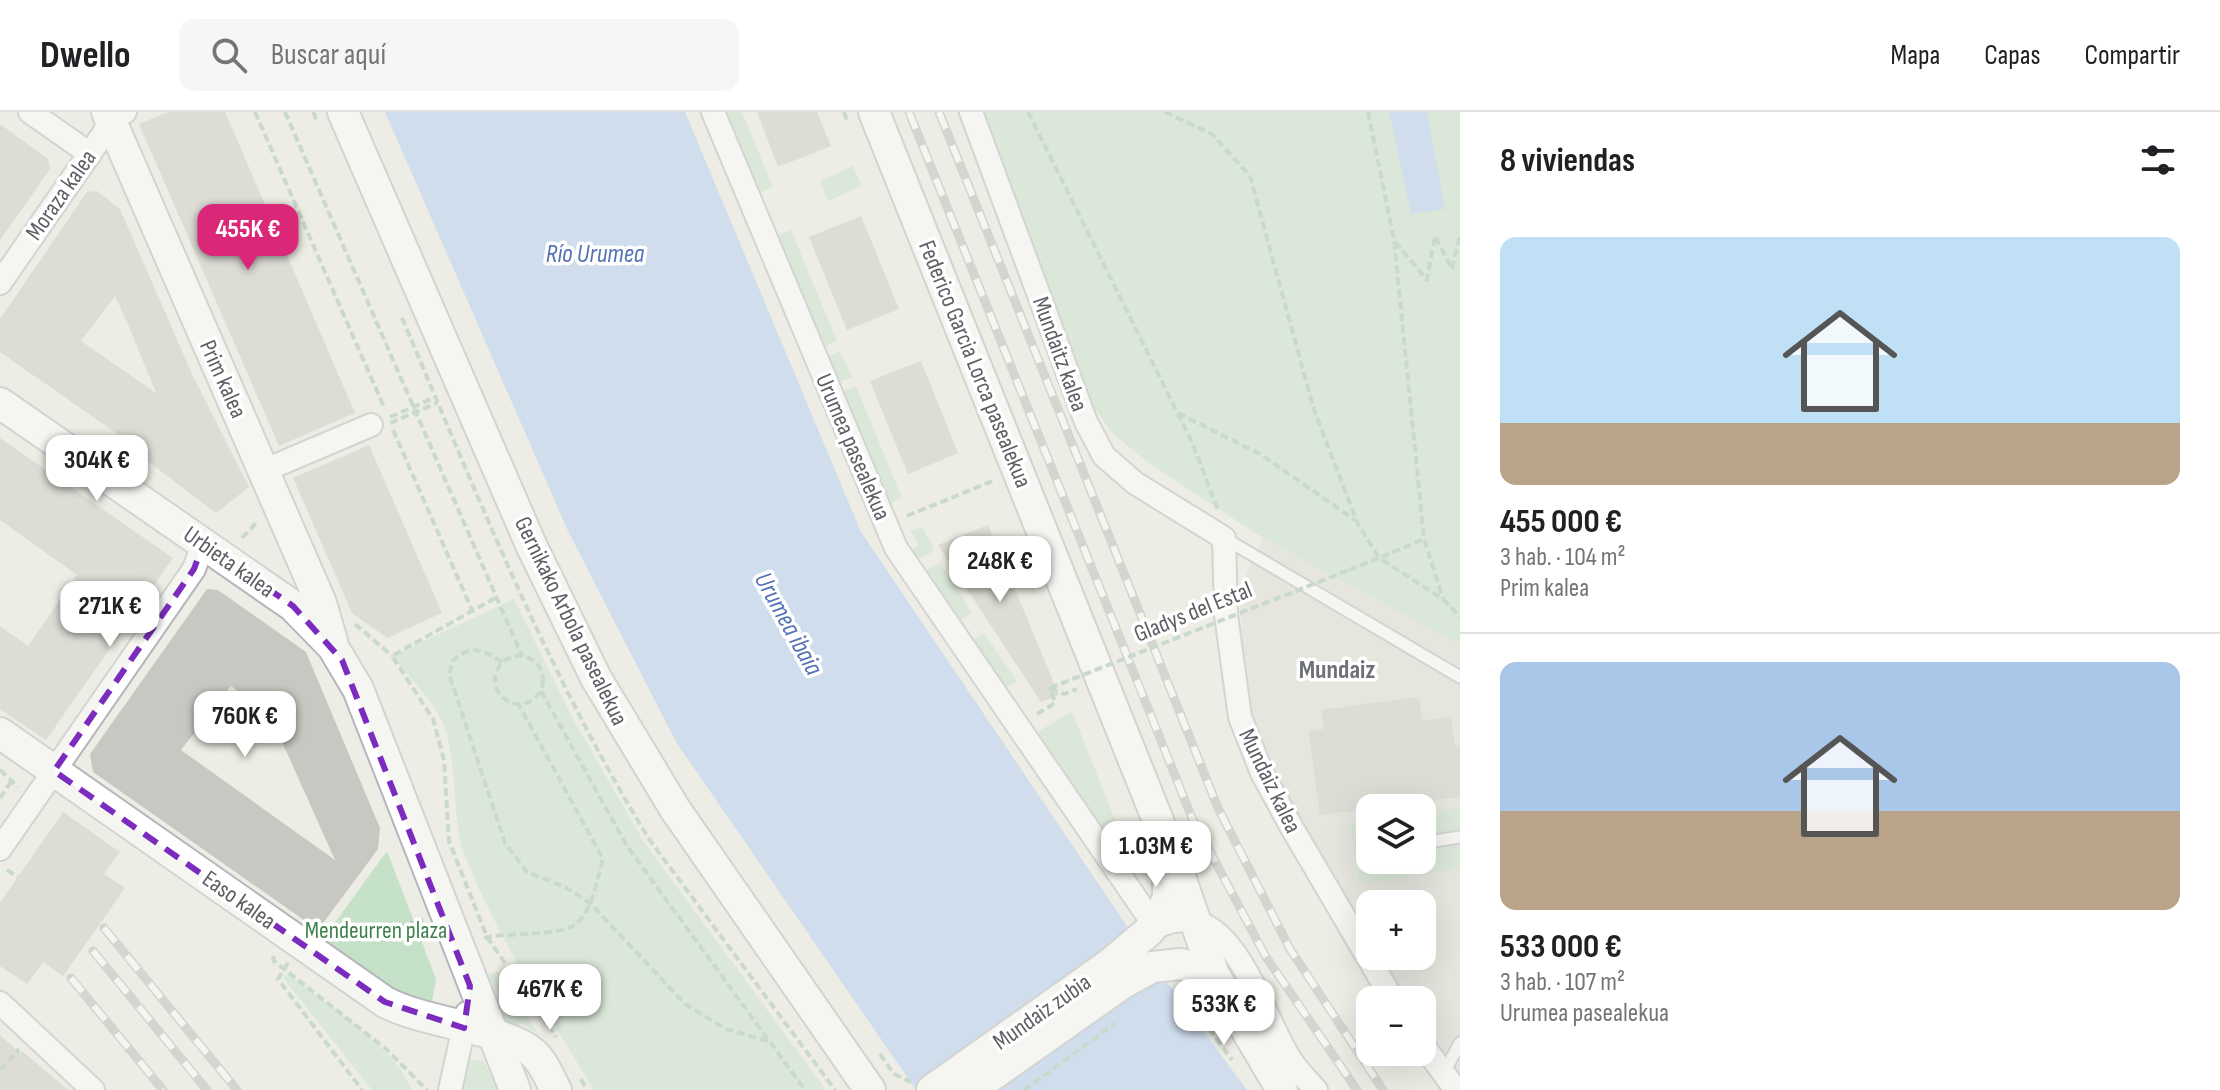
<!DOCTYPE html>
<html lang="es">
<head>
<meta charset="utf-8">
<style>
  body { margin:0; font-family:"Sofia Sans Condensed",sans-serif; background:#f6f6f6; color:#202124; height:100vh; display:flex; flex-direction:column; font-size:30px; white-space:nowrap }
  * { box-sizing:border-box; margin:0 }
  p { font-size:26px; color:#757577 }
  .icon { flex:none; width:44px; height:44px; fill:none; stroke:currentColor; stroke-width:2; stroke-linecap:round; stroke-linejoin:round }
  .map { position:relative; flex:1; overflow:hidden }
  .details { display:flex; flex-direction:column; background:#fff; width:760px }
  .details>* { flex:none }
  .buttons { position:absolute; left:1356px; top:682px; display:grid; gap:16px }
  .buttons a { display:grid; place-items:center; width:80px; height:80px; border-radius:16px; background:#fff; box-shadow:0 8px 32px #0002; font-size:40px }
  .price { position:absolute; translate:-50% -68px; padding:0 18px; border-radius:16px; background:#fff; color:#222; font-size:26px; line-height:52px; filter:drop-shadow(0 2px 4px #0008) }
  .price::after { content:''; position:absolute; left:50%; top:48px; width:24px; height:18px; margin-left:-12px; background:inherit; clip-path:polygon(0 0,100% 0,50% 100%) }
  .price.current { background:#db2777; color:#fff }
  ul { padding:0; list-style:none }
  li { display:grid; align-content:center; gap:16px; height:424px; padding:0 40px }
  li+li { border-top:2px solid #e0e0e0 }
  li span { display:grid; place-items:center; height:248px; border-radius:16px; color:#555 }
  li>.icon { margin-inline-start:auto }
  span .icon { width:144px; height:144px; fill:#fffc; stroke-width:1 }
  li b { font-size:34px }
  h2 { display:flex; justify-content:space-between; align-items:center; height:96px; padding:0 40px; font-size:34px }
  header { display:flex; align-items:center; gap:48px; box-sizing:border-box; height:112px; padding:0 40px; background:#fff; border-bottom:2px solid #e0e0e0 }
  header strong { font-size:38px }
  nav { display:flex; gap:44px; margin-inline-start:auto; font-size:28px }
  .search { width:560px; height:72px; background:#f6f6f6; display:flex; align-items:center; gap:20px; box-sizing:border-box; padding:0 28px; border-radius:16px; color:#757577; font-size:30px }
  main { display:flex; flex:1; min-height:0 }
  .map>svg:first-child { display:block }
  .education { fill:#dddcd4; fill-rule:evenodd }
  .green { fill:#c5e2c9 }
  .water { fill:#aecaf5 }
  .building { fill:#c9c7c2; fill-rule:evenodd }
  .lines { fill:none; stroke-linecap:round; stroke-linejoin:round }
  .lane-casing { stroke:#b5b6ba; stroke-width:15 }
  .street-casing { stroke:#b5b6ba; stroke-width:26 }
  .secondary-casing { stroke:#b4b6bb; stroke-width:34 }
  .path { stroke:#9ec2af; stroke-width:4; stroke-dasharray:8 4; stroke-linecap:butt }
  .lane { stroke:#fff; stroke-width:11 }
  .street { stroke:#fff; stroke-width:22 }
  .secondary { stroke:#fff; stroke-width:30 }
  .rail-casing { stroke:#b5b6b6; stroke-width:9 }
  .rail { stroke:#fff; stroke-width:6; stroke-dasharray:18; stroke-linecap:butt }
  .path-bridge { stroke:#9ec2af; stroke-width:4; stroke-dasharray:8 4; stroke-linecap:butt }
  .marked { fill:none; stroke:#7b2cbf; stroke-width:6; stroke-dasharray:16 10; stroke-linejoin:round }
  .labels { text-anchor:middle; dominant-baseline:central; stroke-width:7; stroke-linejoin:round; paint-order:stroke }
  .street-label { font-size:24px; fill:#5d5f64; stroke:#fff }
  .park-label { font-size:24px; fill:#40804d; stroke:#fff }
  .water-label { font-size:26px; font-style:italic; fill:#5373b5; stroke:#fff }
  .neighbourhood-label { font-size:26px; font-weight:bold; fill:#6e7176; stroke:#fff }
</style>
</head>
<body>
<header>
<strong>Dwello</strong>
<div class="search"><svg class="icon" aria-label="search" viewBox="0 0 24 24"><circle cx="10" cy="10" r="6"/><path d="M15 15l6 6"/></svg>Buscar aquí</div>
<nav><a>Mapa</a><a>Capas</a><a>Compartir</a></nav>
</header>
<main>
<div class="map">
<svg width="1460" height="978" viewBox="0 0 1460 978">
  <rect width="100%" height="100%" fill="#edede5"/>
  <!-- education -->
  <path class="education" d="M1263,426L1460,533V965L1422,913V888H1407L1382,844H1422V792H1370V824L1267,649L1246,588L1239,479ZM1370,696H1422V748H1370Z"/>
  <!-- green -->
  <g class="green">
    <polygon points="721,0 742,0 773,75 755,83"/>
    <polygon points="983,0 1460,0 1460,533 1263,426 1150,352 1112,321 1087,285"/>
    <polygon points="853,54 862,74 828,89 820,69"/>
    <polygon points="791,118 837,229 818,237 773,126"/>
    <polygon points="840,239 852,265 834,272 822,247"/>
    <polygon points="856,274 902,386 884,394 837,282"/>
    <polygon points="922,415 935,438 916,449 909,439 918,433 911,419"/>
    <polygon points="940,450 972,501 957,510 923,460"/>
    <path d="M514,487L573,607L644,730L826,978H594C548,902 498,827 465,744C450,707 460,648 441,607C430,585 407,564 392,544Z"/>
    <polygon points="984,521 1017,569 1001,579 967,532"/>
    <polygon points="1072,599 1134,756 1127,760 1033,623"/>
    <polygon points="1460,696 1460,757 1359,772 1350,712 1370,709 1370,748 1422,748 1422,701"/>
    <polygon points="387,739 436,867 432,890 398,882 323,827"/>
    <polygon points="499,860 540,924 524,913 506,911 486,862"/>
    <path d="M288,862C321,889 400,938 411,978H372L283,866Z"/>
    <polygon points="471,948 483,948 498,978 459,978 461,959"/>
  </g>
  <!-- water -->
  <g class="water">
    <polygon points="385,0 685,0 861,420 1137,829 1247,978 916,978 676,630 568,419"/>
    <polygon points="1389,0 1427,0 1445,97 1411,102"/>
  </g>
  <!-- building -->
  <g class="building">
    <polygon points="168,0 225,0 355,301 279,334 139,12"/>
    <polygon points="757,0 817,0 831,34 778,55"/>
    <polygon points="0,12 48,47 50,57 0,128"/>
    <path d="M97,79L120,97L192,262L249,375L216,401L116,325L119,323L0,240V207L87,80ZM115,184L128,212L156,281L81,229Z"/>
    <polygon points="861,104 899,197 847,218 809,125"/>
    <polygon points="921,249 958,341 908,362 870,269"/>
    <polygon points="0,326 173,446 46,628 0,597 0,514 28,534 77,463 0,408"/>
    <polygon points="369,333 442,501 387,526 352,501 293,366"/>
    <polygon points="988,413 1059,583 1041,590 938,433"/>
    <path d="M207,477L218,478L306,540L380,716L378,737L318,818L93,660L90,642ZM231,574L270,603L335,748L181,638Z"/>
    <polygon points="1419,585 1422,609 1451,605 1455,634 1460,633 1460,685 1320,703 1309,619 1324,617 1321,598"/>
    <polygon points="63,700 120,740 104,762 125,776 63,864 43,850 27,872 0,854 0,791"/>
    <polygon points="0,923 20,941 22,939 68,978 0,978"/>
  </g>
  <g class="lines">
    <!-- lane casing -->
    <g class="lane-casing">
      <g id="lane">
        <polyline points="1224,426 1460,565"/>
        <polyline points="1422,731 1460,725"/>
        <polyline points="1443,962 1460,931"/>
      </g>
    </g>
    <!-- street casing -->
    <g class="street-casing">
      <g id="street">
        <polyline points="30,0 90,42"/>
        <polyline points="713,0 896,436 1148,804"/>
        <polyline points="971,0 1086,310 1104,344 1135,371 1224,426 1226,503 1240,605 1262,661 1292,716 1393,888"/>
        <polyline points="0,171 104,21 110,6 125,0"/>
        <polyline points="263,359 371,313"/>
        <polyline points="0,737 194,457 203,432"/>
        <path d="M1149,819C1232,770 1259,902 1292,950C1299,960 1308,969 1316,978"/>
        <polyline points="0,891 93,978"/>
        <polyline points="1422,932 1456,978"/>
        <polyline points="450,978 467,901"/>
      </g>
    </g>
    <!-- secondary casing -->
    <g class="secondary-casing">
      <g id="secondary">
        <polyline points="107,0 321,491 332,529"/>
        <polyline points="343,0 532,435 596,566 675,697 870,978"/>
        <polyline points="874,0 1177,756 1214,863 1282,978"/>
        <polyline points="0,291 293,494 333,535 358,577 515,978"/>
        <path d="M0,621L385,890C424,911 507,917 533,941C544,951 549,965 556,978"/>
        <polyline points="932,978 1110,852 1149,819 1161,803 1168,785 1168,752"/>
        <polyline points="971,978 1123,871 1152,855 1181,852 1214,863"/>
      </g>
    </g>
    <!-- path -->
    <g class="path">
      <polyline points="255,0 384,295"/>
      <polyline points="285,0 522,544"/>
      <polyline points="313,0 318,11"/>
      <polyline points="844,0 848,11"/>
      <polyline points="1028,0 1192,330 1218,398"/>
      <polyline points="1165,0 1212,22 1250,64 1314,298 1357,410 1379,446 1424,427"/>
      <polyline points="1368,0 1394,128 1424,427 1443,487"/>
      <polyline points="1395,130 1427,168 1435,124 1452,157 1460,123"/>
      <path d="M402,206C477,382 548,563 649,727L835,978"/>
      <polyline points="1178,301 1260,342 1355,408"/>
      <polyline points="390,305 436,285"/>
      <polyline points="390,311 437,291"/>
      <polyline points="393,318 472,498"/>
      <polyline points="907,404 995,368"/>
      <polyline points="242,426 258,409"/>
      <polyline points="1349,458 1379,446 1443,487 1460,505"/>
      <polyline points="495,486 392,544 433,607 444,648 449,729 487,825 556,925"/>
      <polyline points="355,512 392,544"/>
      <circle cx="519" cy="568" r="24"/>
      <path d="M502,550C484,538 472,532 453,548L449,562L505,731L527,760L565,775L590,791L685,892L726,917L768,929"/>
      <polyline points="1050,576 1064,582 1077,577"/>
      <polyline points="541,579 627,734 805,978"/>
      <polyline points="1037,602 1055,591 1050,576"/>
      <polyline points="0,658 18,675"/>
      <polyline points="0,686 13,667"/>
      <polyline points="7,758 18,765"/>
      <polyline points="339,825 374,823 423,808"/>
      <path d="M484,826C506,820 562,825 577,811C593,797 597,766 603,747L519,593"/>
      <polyline points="273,844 274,849 386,937 427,978"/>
      <polyline points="288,851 278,867 362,978"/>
      <polyline points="1180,878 1232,948"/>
      <polyline points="880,942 894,962 911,970"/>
      <polyline points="0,958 19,937"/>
      <polyline points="581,967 587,978"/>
      <polyline points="1024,978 1116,911"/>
    </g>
    <!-- lane -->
    <use href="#lane" class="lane"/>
    <!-- street -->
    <use href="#street" class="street"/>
    <!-- secondary -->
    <use href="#secondary" class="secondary"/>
    <!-- rail casing -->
    <g class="rail-casing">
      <g id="rail">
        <polyline points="909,0 1192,706 1266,845 1357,978"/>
        <polyline points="939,0 1218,696 1290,837 1383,978"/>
        <polyline points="104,816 237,978"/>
        <polyline points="93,839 207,978"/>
        <polyline points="71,866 163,978"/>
      </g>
    </g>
    <!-- rail -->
    <use href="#rail" class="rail"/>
    <!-- path-bridge -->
    <polyline class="path-bridge" points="1050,576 1349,458"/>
  </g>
  <!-- marked area -->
  <path d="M0 0H1460V978H0ZM203,432L293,494L342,548L470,874L464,916L385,890L54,659L194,457Z" fill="#edede5" fill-opacity=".55" fill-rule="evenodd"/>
  <path class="marked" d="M203,432L293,494L342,548L470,874L464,916L385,890L54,659L194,457Z"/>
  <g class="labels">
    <!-- street labels -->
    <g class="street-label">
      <text transform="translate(61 83) rotate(-55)">Moraza kalea</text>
      <text transform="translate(1060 242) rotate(70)">Mundaitz kalea</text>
      <text transform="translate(975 252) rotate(68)">Federico Garcia Lorca pasealekua</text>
      <text transform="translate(223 267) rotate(66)">Prim kalea</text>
      <text transform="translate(853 335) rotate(67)">Urumea pasealekua</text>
      <text transform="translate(229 450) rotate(35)">Urbieta kalea</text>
      <text transform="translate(1193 500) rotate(-22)">Gladys del Estal</text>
      <text transform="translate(571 509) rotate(64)">Gernikako Arbola pasealekua</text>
      <text transform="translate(1270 669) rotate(64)">Mundaiz kalea</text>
      <text transform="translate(239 788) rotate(35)">Easo kalea</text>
      <text transform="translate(1042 900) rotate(-35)">Mundaiz zubia</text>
    </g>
    <!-- park labels -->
    <g class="park-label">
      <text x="376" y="818">Mendeurren plaza</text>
    </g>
    <!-- water labels -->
    <g class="water-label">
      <text x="595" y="142">Río Urumea</text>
      <text transform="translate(788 512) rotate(61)">Urumea ibaia</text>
    </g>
    <!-- neighbourhood labels -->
    <g class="neighbourhood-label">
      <text x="1337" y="558">Mundaiz</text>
    </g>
  </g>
</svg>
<div class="buttons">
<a><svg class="icon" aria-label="layers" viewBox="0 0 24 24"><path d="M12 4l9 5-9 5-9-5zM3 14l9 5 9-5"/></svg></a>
<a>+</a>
<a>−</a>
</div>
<b class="price current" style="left:248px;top:160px">455K €</b>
<b class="price" style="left:97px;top:391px">304K €</b>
<b class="price" style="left:1000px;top:492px">248K €</b>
<b class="price" style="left:110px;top:537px">271K €</b>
<b class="price" style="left:245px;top:647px">760K €</b>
<b class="price" style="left:1156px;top:777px">1.03M €</b>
<b class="price" style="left:550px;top:920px">467K €</b>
<b class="price" style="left:1224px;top:935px">533K €</b>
</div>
<section class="details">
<h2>8 viviendas<svg class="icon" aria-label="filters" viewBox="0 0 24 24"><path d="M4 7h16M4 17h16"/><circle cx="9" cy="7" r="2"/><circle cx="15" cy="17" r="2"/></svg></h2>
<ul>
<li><span style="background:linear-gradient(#bfe0f5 75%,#b9a48a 0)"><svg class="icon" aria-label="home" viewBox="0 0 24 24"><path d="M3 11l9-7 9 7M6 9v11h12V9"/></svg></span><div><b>455 000 €</b><p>3 hab. · 104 m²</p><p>Prim kalea</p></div></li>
<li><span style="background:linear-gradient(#a9c7e8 60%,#b9a48a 0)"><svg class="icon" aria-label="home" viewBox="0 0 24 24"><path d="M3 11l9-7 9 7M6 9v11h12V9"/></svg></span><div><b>533 000 €</b><p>3 hab. · 107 m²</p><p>Urumea pasealekua</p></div></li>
</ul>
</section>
</main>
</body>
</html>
